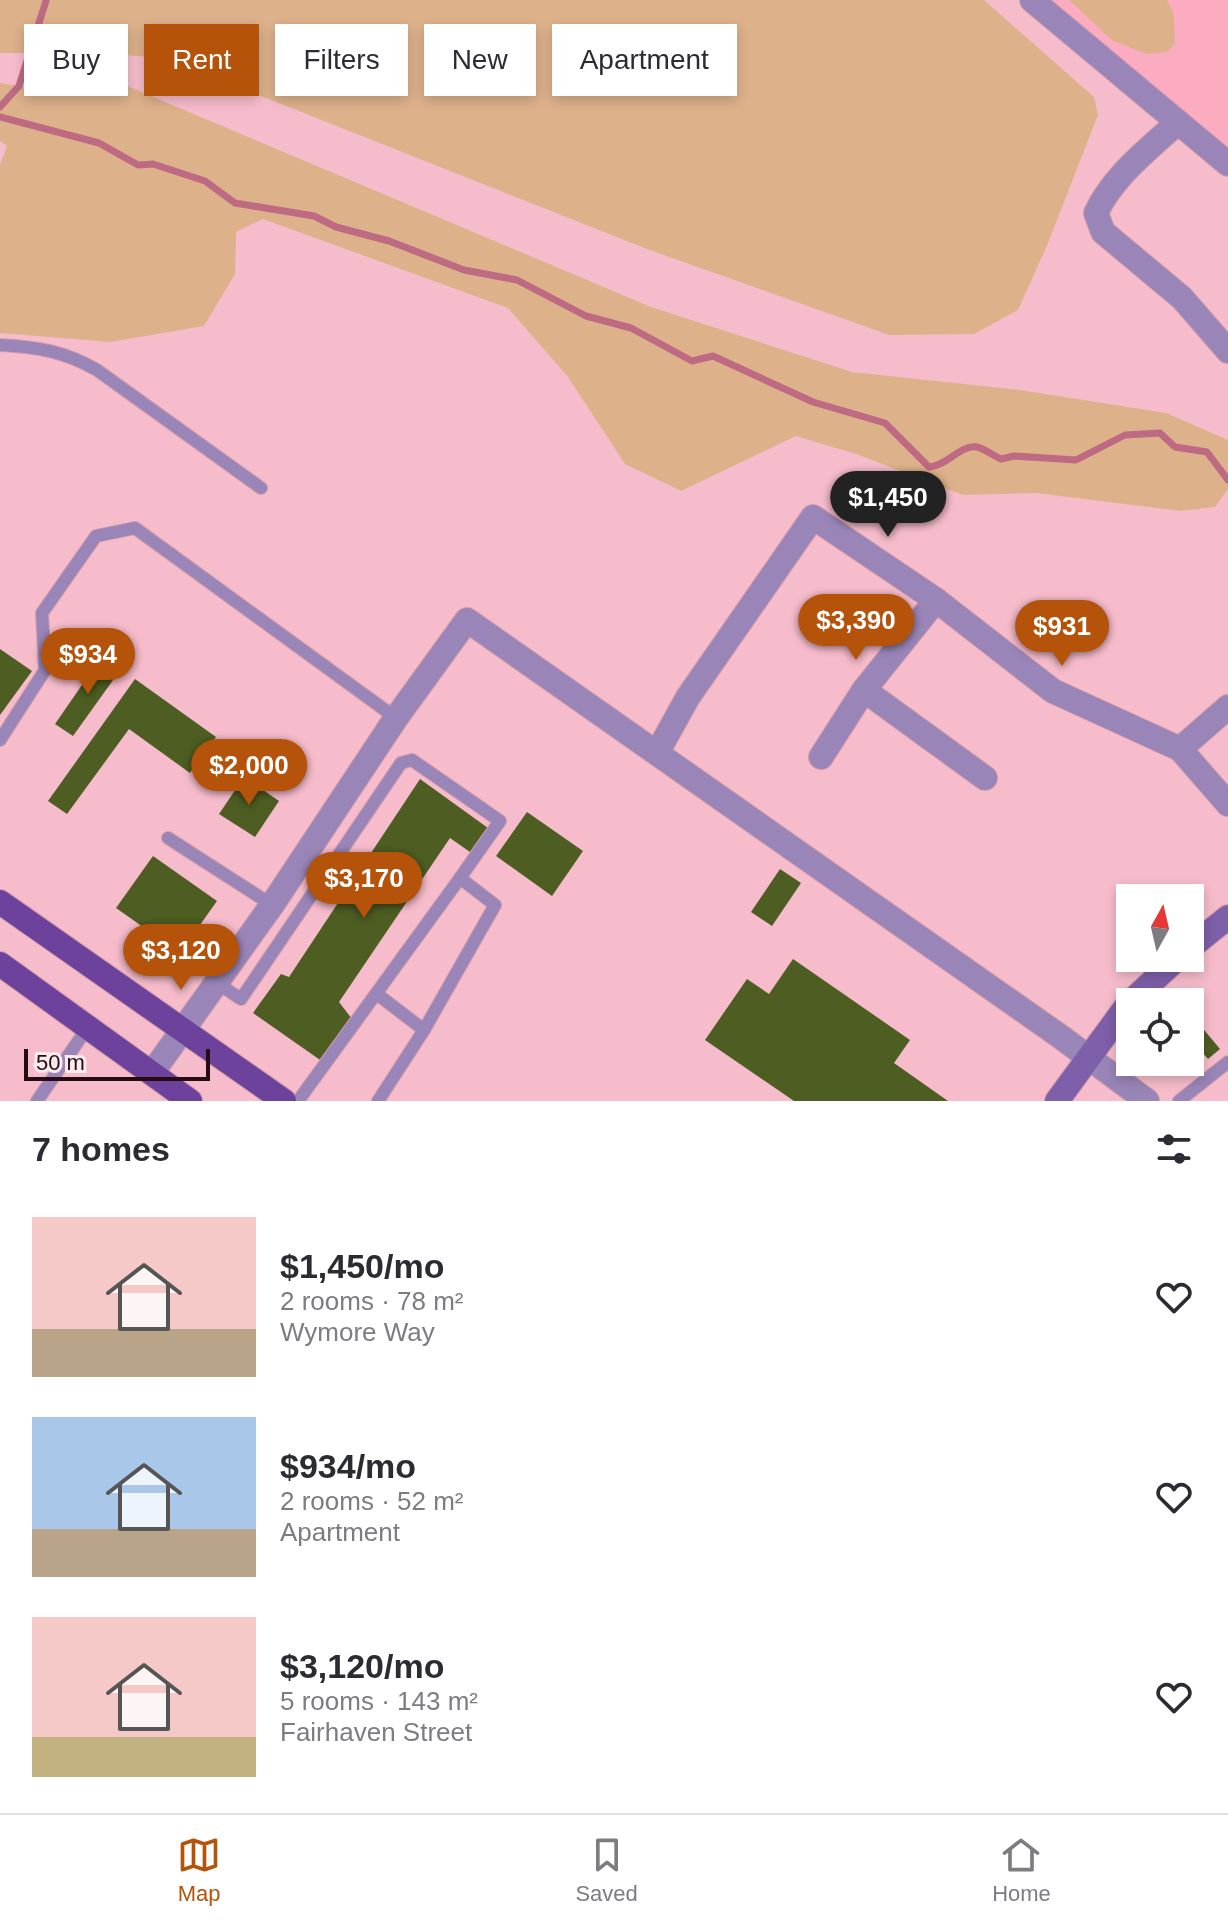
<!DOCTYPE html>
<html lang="en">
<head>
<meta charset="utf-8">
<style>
  body { margin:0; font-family:Helvetica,sans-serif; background:#f2f2f3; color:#2b2b33; height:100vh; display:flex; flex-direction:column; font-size:30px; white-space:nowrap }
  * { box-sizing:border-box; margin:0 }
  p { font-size:26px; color:#7c7c81 }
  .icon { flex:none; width:44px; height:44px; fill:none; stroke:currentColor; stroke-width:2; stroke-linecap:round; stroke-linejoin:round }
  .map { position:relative; height:1101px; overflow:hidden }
  .side { display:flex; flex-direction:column; background:#fff; flex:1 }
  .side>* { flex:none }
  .hud { position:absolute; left:24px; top:24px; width:800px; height:72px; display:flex; gap:16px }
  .needle { width:52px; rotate:8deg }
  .tools { position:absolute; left:1116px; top:884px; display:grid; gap:16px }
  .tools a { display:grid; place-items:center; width:88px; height:88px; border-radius:0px; background:#fff; box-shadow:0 4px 12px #0003; font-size:40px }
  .scale { position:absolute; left:24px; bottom:20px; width:186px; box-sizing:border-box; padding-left:8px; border:4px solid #250c13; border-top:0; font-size:22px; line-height:28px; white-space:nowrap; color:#250c13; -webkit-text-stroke:6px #fbebef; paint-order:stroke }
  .price { position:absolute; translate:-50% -68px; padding:0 18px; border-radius:28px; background:#b45309; color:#fff; font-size:26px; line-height:52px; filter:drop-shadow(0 2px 4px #0008) }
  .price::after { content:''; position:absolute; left:50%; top:48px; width:24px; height:18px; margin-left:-12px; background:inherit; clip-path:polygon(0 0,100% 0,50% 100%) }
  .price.on { background:#222; color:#fff }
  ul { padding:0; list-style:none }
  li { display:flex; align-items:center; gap:24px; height:200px; padding:0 32px }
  li span { display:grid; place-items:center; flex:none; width:224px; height:160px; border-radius:0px; color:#555 }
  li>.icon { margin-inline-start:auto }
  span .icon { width:96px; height:96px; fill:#fffc; stroke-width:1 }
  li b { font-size:34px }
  h2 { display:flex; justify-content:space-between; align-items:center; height:96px; padding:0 32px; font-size:34px }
  .pill { padding:0 28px; border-radius:0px; background:#fff; box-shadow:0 4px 12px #0003; font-size:28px; line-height:72px }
  .pill.on { background:#b45309; color:#fff }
  .tabs { display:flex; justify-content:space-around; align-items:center; height:112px; border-top:2px solid #e1e1e2; background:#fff; font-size:22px; color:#7c7c81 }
  .tabs a { display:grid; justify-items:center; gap:4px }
  .tabs .on { color:#b45309 }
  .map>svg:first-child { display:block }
  .built { fill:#fcacc1 }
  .green { fill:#ddb18a }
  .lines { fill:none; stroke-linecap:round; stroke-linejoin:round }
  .stream { stroke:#bd6a82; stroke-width:7 }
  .building { fill:#4e5e22 }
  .lane-casing { stroke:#d19caa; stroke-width:14 }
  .street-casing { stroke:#d19caa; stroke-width:26 }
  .secondary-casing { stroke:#d19caa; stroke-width:26 }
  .primary-casing { stroke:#d19caa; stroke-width:26 }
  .lane { stroke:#9985b7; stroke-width:12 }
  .street { stroke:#9985b7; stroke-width:24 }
  .secondary { stroke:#7e5fa9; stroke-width:24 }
  .primary { stroke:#6c429d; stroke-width:24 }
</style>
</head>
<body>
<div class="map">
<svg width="1228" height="1101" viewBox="0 0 1228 1101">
  <rect width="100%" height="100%" fill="#f7bccb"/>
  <!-- built -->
  <polygon class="built" points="1039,0 1228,0 1228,161"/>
  <!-- green -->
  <g class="green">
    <polygon points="0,0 984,0 1094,97 1098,115 1046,248 1018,310 974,334 889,335 647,249 165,58 98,53 0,53"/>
    <polygon points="1069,0 1167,0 1173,12 1175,44 1167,52 1147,54 1113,41"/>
    <polygon points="106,77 651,307 852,372 1020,390 1166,413 1228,440 1228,489 1215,507 1181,511 1036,493 963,495 859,455 796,436 681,491 625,464 568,377 508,308 263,219 236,232 235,274 204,326 110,342 0,333 0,165 7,146 0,141 0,83 50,91"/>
  </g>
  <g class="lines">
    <!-- stream -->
    <g class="stream">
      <polyline points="0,107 19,86 46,1"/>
      <path d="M0,117L99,143L138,165L153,164L205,181L235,203L314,216L336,227L389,241L464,270L517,280L586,316L631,328L692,361L713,356L813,402L885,423L929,467C947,466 961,444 977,447C985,449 994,456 1001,459L1014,456L1076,460L1125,435L1160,433L1175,447L1207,452L1228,480"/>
    </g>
  </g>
  <!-- building -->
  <g class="building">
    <polygon points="0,649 32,671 0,715"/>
    <polygon points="102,656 121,669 73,736 55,724"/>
    <polygon points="135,679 216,737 190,773 129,729 67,814 48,801"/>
    <polygon points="244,777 279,801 255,837 219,814"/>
    <polygon points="420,779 488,828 470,852 450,838 339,1002 352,1019 323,1062 253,1013 281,974 289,977"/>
    <polygon points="527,812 583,851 552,896 496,856"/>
    <polygon points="153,856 217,901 180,953 116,908"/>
    <polygon points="780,869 801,883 772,926 751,912"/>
    <polygon points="793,959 910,1040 894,1063 948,1101 794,1101 705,1040 747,979 769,994"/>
    <polygon points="1190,1013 1220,1049 1208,1059 1190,1038"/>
  </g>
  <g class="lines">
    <!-- lane casing -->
    <g class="lane-casing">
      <g id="lane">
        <path d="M0,345C37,347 64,351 97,370L261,488"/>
        <polyline points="0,740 45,670 42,613 96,536 135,528 396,718"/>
        <polyline points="168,838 272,905"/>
        <polyline points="217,983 241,999 401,763 412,760 500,821 460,878 495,905 424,1030 378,1101"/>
        <polyline points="377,994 424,1030"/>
        <polyline points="37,1101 88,1027"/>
        <polyline points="298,1101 460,878"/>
        <polyline points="1179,1101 1228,1062"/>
      </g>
    </g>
    <!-- street casing -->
    <g class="street-casing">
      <g id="street">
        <polyline points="1032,0 1228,164"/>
        <path d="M1178,122C1148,150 1113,176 1096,213L1103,232L1182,298L1228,351"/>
        <polyline points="864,690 985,778"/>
        <polyline points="1180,749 1228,707"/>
        <polyline points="657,753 688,697 813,517 936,600 1053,691 1180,749 1228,804"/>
        <polyline points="821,757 864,690 936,600"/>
        <polyline points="152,1073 272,905 396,718 467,620 1061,1037 1147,1101"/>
      </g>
    </g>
    <!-- secondary casing -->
    <g class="secondary-casing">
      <g id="secondary">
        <polyline points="1190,948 1228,917"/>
        <polyline points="1057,1101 1128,1004 1178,958"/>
      </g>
    </g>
    <!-- primary casing -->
    <g class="primary-casing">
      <g id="primary">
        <polyline points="0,902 284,1101"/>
        <polyline points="0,964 190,1101"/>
      </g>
    </g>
    <!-- lane -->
    <use href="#lane" class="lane"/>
    <!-- street -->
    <use href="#street" class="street"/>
    <!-- secondary -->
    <use href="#secondary" class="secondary"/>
    <!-- primary -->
    <use href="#primary" class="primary"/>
  </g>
</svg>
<div class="tools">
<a><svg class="needle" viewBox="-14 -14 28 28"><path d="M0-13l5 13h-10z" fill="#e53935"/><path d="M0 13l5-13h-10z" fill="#7c7c81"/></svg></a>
<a><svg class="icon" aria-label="locate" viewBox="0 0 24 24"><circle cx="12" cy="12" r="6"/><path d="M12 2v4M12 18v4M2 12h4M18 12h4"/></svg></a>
</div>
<div class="scale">50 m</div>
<b class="price on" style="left:888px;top:539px">$1,450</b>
<b class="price" style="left:856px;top:662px">$3,390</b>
<b class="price" style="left:1062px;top:668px">$931</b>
<b class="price" style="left:88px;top:696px">$934</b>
<b class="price" style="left:249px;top:807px">$2,000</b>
<b class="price" style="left:364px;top:920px">$3,170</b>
<b class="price" style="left:181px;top:992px">$3,120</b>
<div class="hud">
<a class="pill">Buy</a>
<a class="pill on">Rent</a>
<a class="pill">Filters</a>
<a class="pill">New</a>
<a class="pill">Apartment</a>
</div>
</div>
<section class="side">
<h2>7 homes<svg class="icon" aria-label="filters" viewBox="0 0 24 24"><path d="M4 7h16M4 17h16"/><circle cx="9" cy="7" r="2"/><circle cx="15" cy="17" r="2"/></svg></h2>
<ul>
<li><span style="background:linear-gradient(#f6c9c9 70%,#b9a48a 0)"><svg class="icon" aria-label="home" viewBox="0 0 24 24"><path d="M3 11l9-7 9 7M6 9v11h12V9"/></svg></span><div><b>$1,450/mo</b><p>2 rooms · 78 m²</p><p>Wymore Way</p></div><svg class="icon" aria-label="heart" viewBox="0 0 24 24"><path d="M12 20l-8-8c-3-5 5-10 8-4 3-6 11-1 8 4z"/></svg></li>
<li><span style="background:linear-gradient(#a9c7e8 70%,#b9a48a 0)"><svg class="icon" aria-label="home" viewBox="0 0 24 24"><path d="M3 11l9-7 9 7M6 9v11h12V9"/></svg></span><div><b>$934/mo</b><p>2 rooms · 52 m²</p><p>Apartment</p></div><svg class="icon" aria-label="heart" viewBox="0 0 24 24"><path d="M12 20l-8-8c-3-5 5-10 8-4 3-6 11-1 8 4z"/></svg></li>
<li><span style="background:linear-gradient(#f6c9c9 75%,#c2b280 0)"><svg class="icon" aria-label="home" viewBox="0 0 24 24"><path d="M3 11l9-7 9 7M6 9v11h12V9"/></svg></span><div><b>$3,120/mo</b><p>5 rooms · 143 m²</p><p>Fairhaven Street</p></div><svg class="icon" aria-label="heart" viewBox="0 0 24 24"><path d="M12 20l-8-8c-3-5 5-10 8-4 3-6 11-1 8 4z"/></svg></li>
</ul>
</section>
<nav class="tabs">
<a class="on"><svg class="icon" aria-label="map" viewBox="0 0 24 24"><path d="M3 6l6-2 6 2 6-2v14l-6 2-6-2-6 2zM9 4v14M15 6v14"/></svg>Map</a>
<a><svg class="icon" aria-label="saved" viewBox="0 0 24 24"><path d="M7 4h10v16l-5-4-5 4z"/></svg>Saved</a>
<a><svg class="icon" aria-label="home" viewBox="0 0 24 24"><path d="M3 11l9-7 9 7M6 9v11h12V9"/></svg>Home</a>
</nav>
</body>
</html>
